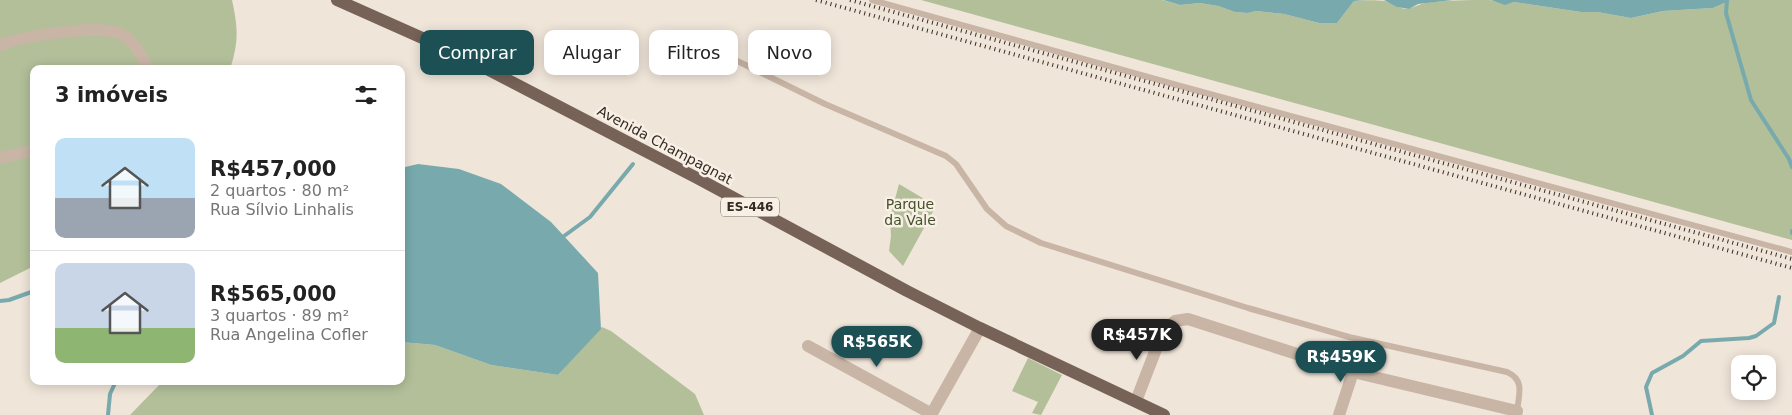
<!DOCTYPE html>
<html lang="pt">
<head>
<meta charset="utf-8">
<style>
  body { margin:0; font-family:"DejaVu Sans",sans-serif; background:#f2f2f2; color:#222; height:100vh; display:flex; flex-direction:column; font-size:19px; white-space:nowrap }
  * { box-sizing:border-box; margin:0 }
  p { font-size:16px; color:#767676 }
  .icon { flex:none; width:28px; height:28px; fill:none; stroke:currentColor; stroke-width:2; stroke-linecap:round; stroke-linejoin:round }
  .map { position:relative; flex:1; overflow:hidden }
  .panel { position:absolute; left:30px; top:65px; width:375px; height:320px; display:flex; flex-direction:column; background:#fff; border-radius:10px; box-shadow:0 2px 12px #0003 }
  .panel>* { flex:none }
  .guide { position:absolute; left:420px; top:30px; width:475px; height:45px; display:flex; gap:10px }
  .fabs { position:absolute; left:1731px; top:355px; display:grid; gap:10px }
  .fabs a { display:grid; place-items:center; width:45px; height:45px; border-radius:10px; background:#fff; box-shadow:0 2px 12px #0003; font-size:25px }
  .price { position:absolute; translate:-50% -42px; padding:0 11px; border-radius:18px; background:#1d5054; color:#fff; font-size:16px; line-height:32px; filter:drop-shadow(0 1px 2px #0008) }
  .price::after { content:''; position:absolute; left:50%; top:30px; width:15px; height:11px; margin-left:-8px; background:inherit; clip-path:polygon(0 0,100% 0,50% 100%) }
  .price.active { background:#222; color:#fff }
  ul { padding:0; list-style:none }
  li { display:flex; align-items:center; gap:15px; height:125px; padding:0 25px }
  li+li { border-top:1px solid #e0e0e0 }
  li span { display:grid; place-items:center; flex:none; width:140px; height:100px; border-radius:10px; color:#555 }
  li>.icon { margin-inline-start:auto }
  span .icon { width:60px; height:60px; fill:#fffc; stroke-width:1 }
  li b { font-size:21px }
  h2 { display:flex; justify-content:space-between; align-items:center; height:60px; padding:0 25px; font-size:21px }
  .chip { padding:0 18px; border-radius:10px; background:#fff; box-shadow:0 2px 12px #0003; font-size:18px; line-height:45px }
  .chip.active { background:#1d5054; color:#fff }
  .map>svg:first-child { display:block }
  .green { fill:#b2bf99 }
  .water { fill:#78aaad }
  .lines { fill:none; stroke-linecap:round; stroke-linejoin:round }
  .stream { stroke:#78aaad; stroke-width:4 }
  .service { stroke:#c8b5a5; stroke-width:6 }
  .minor { stroke:#c8b5a5; stroke-width:12 }
  .primary { stroke:#766257; stroke-width:12 }
  .rail { stroke:#342b26; stroke-width:4; stroke-dasharray:1 4; stroke-linecap:butt }
  .labels { text-anchor:middle; dominant-baseline:central; stroke-width:5; stroke-linejoin:round; paint-order:stroke }
  .shield { fill:#f8efe5; stroke:#6f665f; stroke-width:1 }
  .shield-label { font-size:12px; font-weight:bold; fill:#342b26 }
  .street-label { font-size:14px; fill:#342b26; stroke:#f8efe5 }
  .park-label { font-size:14px; fill:#43512b; stroke:#f8efe5 }
</style>
</head>
<body>
<div class="map">
<svg width="1792" height="415" viewBox="0 0 1792 415">
  <rect width="100%" height="100%" fill="#f0e5d9"/>
  <!-- green -->
  <g class="green">
    <path d="M0,0H232C238,27 239,42 230,69H34V266L0,283Z"/>
    <path d="M921,0H1162L1180,5L1200,3L1218,6L1235,12L1248,13L1256,11L1284,14L1319,23H1337L1354,1C1363,0 1376,0 1385,1C1393,3 1399,9 1407,9C1413,8 1419,4 1426,3C1446,0 1468,0 1488,0C1500,1 1502,6 1514,2L1581,12H1597L1631,18L1663,11L1713,8L1731,0H1792V240Z"/>
    <polygon points="899,184 936,206 903,266 889,251 891,236 890,218"/>
    <polygon points="602,327 611,331 695,394 704,415 130,415 163,381 401,381 401,342 435,345 491,365 558,375"/>
    <polygon points="1028,358 1062,375 1041,415 1032,413 1038,402 1012,391"/>
  </g>
  <!-- water -->
  <g class="water">
    <polygon points="1163,0 1366,0 1354,1 1337,23 1319,23 1284,14 1256,11 1248,13 1235,12 1218,6 1200,3 1180,5"/>
    <polygon points="1384,0 1453,0 1418,4 1409,9 1397,7"/>
    <polygon points="1491,0 1731,0 1713,8 1663,11 1631,18 1597,12 1581,12 1514,2 1505,5"/>
    <polygon points="418,164 459,169 501,184 551,222 598,273 601,329 558,375 491,365 435,345 401,342 401,168"/>
  </g>
  <g class="lines">
    <!-- stream -->
    <g class="stream">
      <polyline points="1727,0 1726,13 1751,100 1789,159 1792,167"/>
      <polyline points="1792,233 1792,231"/>
      <polyline points="560,239 590,217 633,164"/>
      <polyline points="0,301 9,300 34,291"/>
      <polyline points="108,415 110,394 116,381"/>
      <polyline points="1652,415 1646,387 1652,373 1683,356 1701,341 1749,338 1756,336 1774,323 1779,297"/>
    </g>
    <!-- service -->
    <g class="service">
      <polyline points="872,0 1184,87 1792,252"/>
      <path d="M715,50L825,104L946,156L956,164L987,209L1006,226L1041,243L1248,308L1349,337L1507,372C1525,380 1519,394 1517,411"/>
    </g>
    <!-- minor -->
    <g class="minor">
      <path d="M0,45C23,36 102,23 123,35C135,42 142,56 147,69"/>
      <polyline points="0,158 34,150"/>
      <polyline points="808,346 932,414"/>
      <polyline points="1136,401 1163,331 1175,321 1188,319 1353,372 1517,411 1516,415"/>
      <polyline points="931,415 980,328"/>
      <polyline points="1339,415 1353,372"/>
    </g>
    <!-- primary -->
    <polyline class="primary" points="337,0 456,53 697,178 907,291 980,328 1164,415"/>
    <!-- rail -->
    <g class="rail">
      <polyline points="816,0 1792,268"/>
      <polyline points="850,0 1792,259"/>
    </g>
  </g>
  <g class="labels">
    <!-- shield labels -->
    <rect class="shield" x="721" y="197.5" width="58" height="19" rx="4"/>
    <g class="shield-label">
      <text x="750" y="207">ES-446</text>
    </g>
    <!-- street labels -->
    <g class="street-label">
      <text transform="translate(665 145) rotate(28)">Avenida Champagnat</text>
    </g>
    <!-- park labels -->
    <g class="park-label">
      <text x="910" y="204">Parque<tspan x="910" dy="16">da Vale</tspan></text>
    </g>
  </g>
</svg>
<div class="fabs">
<a><svg class="icon" aria-label="locate" viewBox="0 0 24 24"><circle cx="12" cy="12" r="6"/><path d="M12 2v4M12 18v4M2 12h4M18 12h4"/></svg></a>
</div>
<b class="price active" style="left:1137px;top:361px">R$457K</b>
<b class="price" style="left:877px;top:368px">R$565K</b>
<b class="price" style="left:1341px;top:383px">R$459K</b>
<div class="guide">
<a class="chip active">Comprar</a>
<a class="chip">Alugar</a>
<a class="chip">Filtros</a>
<a class="chip">Novo</a>
</div>
<section class="panel">
<h2>3 imóveis<svg class="icon" aria-label="filters" viewBox="0 0 24 24"><path d="M4 7h16M4 17h16"/><circle cx="9" cy="7" r="2"/><circle cx="15" cy="17" r="2"/></svg></h2>
<ul>
<li><span style="background:linear-gradient(#bfe0f5 60%,#9aa5b1 0)"><svg class="icon" aria-label="home" viewBox="0 0 24 24"><path d="M3 11l9-7 9 7M6 9v11h12V9"/></svg></span><div><b>R$457,000</b><p>2 quartos · 80 m²</p><p>Rua Sílvio Linhalis</p></div></li>
<li><span style="background:linear-gradient(#c9d6e8 65%,#8fb573 0)"><svg class="icon" aria-label="home" viewBox="0 0 24 24"><path d="M3 11l9-7 9 7M6 9v11h12V9"/></svg></span><div><b>R$565,000</b><p>3 quartos · 89 m²</p><p>Rua Angelina Cofler</p></div></li>
</ul>
</section>
</div>
</body>
</html>
